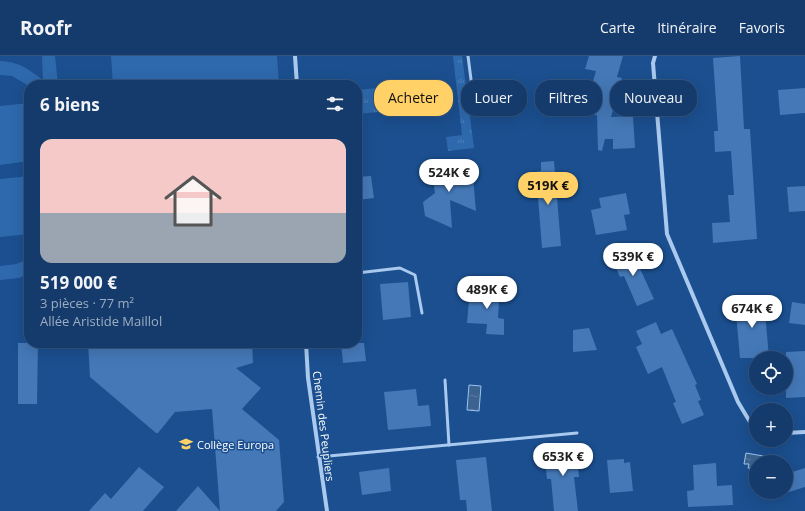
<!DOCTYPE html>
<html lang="fr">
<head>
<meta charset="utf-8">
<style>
  body { margin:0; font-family:"Open Sans",sans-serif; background:#1d4271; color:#f1f3f6; height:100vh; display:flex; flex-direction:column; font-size:15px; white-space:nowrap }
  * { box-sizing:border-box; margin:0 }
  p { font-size:13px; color:#9dadc1 }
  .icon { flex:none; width:22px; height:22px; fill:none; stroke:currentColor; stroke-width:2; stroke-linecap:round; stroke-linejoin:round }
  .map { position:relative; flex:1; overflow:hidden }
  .side { position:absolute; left:24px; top:24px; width:338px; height:268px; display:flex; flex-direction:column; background:#143b6b; border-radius:16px; box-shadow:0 4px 16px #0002,0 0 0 1px #33557e }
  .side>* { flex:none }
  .banner { position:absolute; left:374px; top:24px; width:371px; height:36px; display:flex; gap:8px }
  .buttons { position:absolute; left:749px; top:295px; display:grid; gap:8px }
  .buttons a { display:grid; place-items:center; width:44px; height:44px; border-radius:50%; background:#143b6b; box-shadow:0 4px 16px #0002,0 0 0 1px #33557e; font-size:20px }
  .price { position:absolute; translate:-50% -34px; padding:0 9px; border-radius:14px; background:#fff; color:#222; font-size:13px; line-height:26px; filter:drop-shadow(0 1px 2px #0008) }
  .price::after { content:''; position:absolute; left:50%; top:24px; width:12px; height:9px; margin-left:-6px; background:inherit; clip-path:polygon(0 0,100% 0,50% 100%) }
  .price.active { background:#ffd166; color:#111 }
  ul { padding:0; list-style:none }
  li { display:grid; align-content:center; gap:8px; height:212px; padding:0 16px }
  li+li { border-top:1px solid #33557e }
  li span { display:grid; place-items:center; height:124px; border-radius:12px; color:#555 }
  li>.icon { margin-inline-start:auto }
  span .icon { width:72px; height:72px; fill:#fffc; stroke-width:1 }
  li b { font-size:17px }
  h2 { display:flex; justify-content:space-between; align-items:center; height:48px; padding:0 16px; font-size:17px }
  .pill { padding:0 14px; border-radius:16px; background:#143b6b; box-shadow:0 4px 16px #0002,0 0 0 1px #33557e; font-size:14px; line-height:36px }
  .pill.active { background:#ffd166; color:#111 }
  header { display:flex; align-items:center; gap:24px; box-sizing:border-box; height:56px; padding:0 20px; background:#143b6b; border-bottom:1px solid #33557e }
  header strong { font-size:19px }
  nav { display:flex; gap:22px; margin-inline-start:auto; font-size:14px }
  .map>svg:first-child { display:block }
  .grass { fill:url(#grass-tufts) }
  .garden { fill:#2e69ad }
  .water { fill:url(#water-ripples); stroke:#9cc4f0 }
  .building { fill:#4478b7 }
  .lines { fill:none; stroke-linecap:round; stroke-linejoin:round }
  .lane { stroke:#a9c9ee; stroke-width:3 }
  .street { stroke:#a9c9ee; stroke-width:4 }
  .labels { text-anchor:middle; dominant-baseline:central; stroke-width:3; stroke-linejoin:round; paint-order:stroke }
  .street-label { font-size:11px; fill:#fff; stroke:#1b4f8f }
  .poi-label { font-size:11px; fill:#fff; stroke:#1b4f8f; text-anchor:start }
</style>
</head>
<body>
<header>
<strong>Roofr</strong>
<nav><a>Carte</a><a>Itinéraire</a><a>Favoris</a></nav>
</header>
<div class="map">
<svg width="805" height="455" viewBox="0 0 805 455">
  <defs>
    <pattern id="grass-tufts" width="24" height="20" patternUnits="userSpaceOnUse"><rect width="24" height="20" fill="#2e69ad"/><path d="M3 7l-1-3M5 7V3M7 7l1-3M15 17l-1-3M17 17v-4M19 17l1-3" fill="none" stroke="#4d80b9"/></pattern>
    <pattern id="water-ripples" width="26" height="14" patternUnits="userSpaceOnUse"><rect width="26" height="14" fill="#3c6290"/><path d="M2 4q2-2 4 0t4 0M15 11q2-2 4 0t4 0" fill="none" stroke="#597aa1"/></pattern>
  </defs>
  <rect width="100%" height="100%" fill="#1b4f8f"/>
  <!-- grass -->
  <g class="grass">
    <polygon points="453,0 462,0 474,92 448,95 446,81 462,79"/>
    <polygon points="428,27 430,51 357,58 357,34"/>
  </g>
  <!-- garden -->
  <g class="garden">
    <path d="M42,0H55L58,29L29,30L12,20L0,19V5C20,6 28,13 43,24Z"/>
    <polygon points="111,0 277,0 279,29 113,29"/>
    <polygon points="29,47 29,105 0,109 0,50"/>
    <polygon points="29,120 29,178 0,181 0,123"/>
    <polygon points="29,203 29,217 19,222 0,224 0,210 16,208"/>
  </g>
  <!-- water -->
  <g class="water">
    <polygon points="469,329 481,330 479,355 467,354"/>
    <polygon points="746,397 769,401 768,406 756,406 756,413 748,412 749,408 744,408"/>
  </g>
  <!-- building -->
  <g class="building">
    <polygon points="589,0 623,0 617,21 622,22 611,61 633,60 635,92 613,93 613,83 605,83 602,95 598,94 597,59 590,59 589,39 596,15 585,13"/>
    <polygon points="740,0 744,73 750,73 757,183 713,187 712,167 730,166 728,139 734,139 731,95 715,96 714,75 718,75 713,2"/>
    <polygon points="805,32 805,57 780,59 778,34"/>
    <polygon points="554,105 561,190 542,192 536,116 541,115 541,106"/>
    <polygon points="452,108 454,123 472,110 476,155 450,144 452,172 425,160 423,146 435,137 431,109"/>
    <polygon points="371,120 374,142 357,144 357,121"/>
    <polygon points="805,130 805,155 789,156 787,131"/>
    <polygon points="626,137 630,158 624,159 627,174 596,179 591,154 601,152 599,142"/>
    <polygon points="630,192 632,205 636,204 654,243 637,250 624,220 620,221 611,201"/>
    <polygon points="408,226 411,261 383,264 380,228"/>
    <polygon points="478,228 500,230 498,262 504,263 504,279 486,278 487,268 467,267 469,244 477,245"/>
    <polygon points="764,243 769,302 740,302 735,246"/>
    <polygon points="792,246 805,248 805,269 789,267"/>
    <polygon points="656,266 661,278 672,273 697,328 695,329 701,344 698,345 704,359 682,368 673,347 676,346 662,311 648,318 636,291 642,288 636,275"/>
    <polygon points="589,272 597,294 573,296 573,274"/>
    <polygon points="18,287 38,287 37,348 18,348"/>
    <polygon points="88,287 252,287 253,307 236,312 261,332 242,353 279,384 284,446 276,455 176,455 198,430 220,455 212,353 175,356 158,377 156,377 90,321"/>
    <polygon points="341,287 364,287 366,305 343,307"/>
    <polygon points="805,295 805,341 786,342 786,296"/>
    <polygon points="416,333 418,350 429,349 431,370 388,374 384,336"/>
    <polygon points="576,391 579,421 574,421 578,455 554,455 551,423 547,423 544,394"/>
    <polygon points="486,401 492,455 467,455 466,444 460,444 456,404"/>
    <polygon points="624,403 624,407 630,406 633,435 610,437 607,404"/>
    <polygon points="716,407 717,430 732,429 733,449 688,451 687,435 694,434 693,409"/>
    <polygon points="139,411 164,431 143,455 89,455 105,437 111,443"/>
    <polygon points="389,412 391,435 362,439 359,416"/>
    <polygon points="805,412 805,431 786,437 786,418"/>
  </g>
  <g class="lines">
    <!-- lane -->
    <g class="lane">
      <polyline points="468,0 473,39 519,34"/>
      <polyline points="357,217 400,212 415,219 422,257"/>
      <polyline points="445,324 449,389"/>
      <polyline points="318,401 577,377"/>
    </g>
    <!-- street -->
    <g class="street">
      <polyline points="295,0 297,29"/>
      <polyline points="655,0 653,7 667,178 738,346 750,366 756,371"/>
      <polyline points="306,287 308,322 327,455"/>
      <polyline points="786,377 805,376"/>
    </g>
  </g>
  <!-- icons -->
  <defs>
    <g id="school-bare" transform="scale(1.08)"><path d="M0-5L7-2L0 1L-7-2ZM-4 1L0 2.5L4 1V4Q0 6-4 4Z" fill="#ffd166" stroke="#1b4f8f" stroke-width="2.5" paint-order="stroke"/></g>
  </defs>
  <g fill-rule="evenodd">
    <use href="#school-bare" x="186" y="388"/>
  </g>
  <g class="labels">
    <!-- street labels -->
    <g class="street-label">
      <text transform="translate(324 370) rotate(83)">Chemin des Peupliers</text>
    </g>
    <!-- poi labels -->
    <g class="poi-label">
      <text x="197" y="388">Collège Europa</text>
    </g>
  </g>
</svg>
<div class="buttons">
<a><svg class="icon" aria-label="locate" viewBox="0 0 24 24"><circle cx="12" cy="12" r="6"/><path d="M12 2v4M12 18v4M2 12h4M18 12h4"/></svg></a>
<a>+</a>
<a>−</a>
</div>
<b class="price" style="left:449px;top:137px">524K €</b>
<b class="price active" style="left:548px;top:150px">519K €</b>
<b class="price" style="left:633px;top:221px">539K €</b>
<b class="price" style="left:487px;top:254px">489K €</b>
<b class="price" style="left:752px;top:273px">674K €</b>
<b class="price" style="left:563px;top:421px">653K €</b>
<div class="banner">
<a class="pill active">Acheter</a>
<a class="pill">Louer</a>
<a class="pill">Filtres</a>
<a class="pill">Nouveau</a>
</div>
<section class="side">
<h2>6 biens<svg class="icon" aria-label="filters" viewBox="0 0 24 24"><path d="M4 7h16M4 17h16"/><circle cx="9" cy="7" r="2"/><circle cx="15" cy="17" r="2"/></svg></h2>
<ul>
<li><span style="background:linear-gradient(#f6c9c9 60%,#9aa5b1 0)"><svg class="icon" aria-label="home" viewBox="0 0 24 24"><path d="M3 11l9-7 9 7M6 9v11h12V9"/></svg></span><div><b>519 000 €</b><p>3 pièces · 77 m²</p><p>Allée Aristide Maillol</p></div></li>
</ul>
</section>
</div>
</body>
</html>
